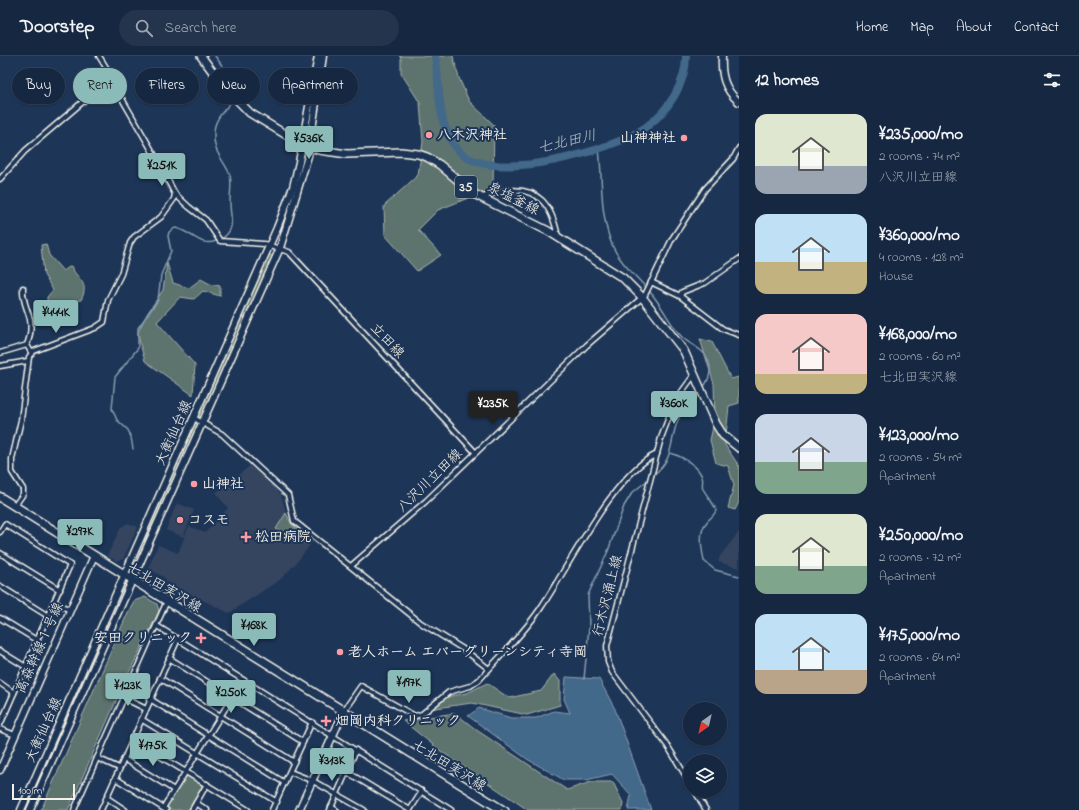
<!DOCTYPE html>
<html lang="en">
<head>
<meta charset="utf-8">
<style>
  body { margin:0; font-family:"Indie Flower","Klee One",sans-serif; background:#23344c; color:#f1f3f6; height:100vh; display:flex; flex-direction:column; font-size:15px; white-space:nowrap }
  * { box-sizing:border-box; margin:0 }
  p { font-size:13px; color:#9ea6b1 }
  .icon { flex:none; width:22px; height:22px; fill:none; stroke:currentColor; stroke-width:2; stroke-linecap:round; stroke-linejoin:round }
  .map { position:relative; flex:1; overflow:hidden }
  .side { display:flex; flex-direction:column; background:#162841; width:340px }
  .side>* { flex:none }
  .guide { position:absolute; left:12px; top:12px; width:380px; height:36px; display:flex; gap:8px }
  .needle { width:26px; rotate:214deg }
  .controls { position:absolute; left:683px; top:646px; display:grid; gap:8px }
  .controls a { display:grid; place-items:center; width:44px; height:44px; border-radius:50%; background:#162841; box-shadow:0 1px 3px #0004,0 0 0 1px #35445a; font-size:20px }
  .scale { position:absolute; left:12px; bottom:10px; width:63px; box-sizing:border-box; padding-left:4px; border:2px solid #f4f1e8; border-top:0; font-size:11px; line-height:14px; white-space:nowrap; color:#f4f1e8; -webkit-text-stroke:3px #1d3557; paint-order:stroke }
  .price { position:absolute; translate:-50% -34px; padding:0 9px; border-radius:4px; background:#8bbbb9; color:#111; font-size:13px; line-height:26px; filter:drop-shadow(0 1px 2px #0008) }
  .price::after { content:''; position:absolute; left:50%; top:24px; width:12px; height:9px; margin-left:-6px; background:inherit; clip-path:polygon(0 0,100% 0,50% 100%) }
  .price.active { background:#222; color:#fff }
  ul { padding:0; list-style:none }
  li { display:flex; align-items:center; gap:12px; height:100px; padding:0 16px }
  li span { display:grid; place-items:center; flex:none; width:112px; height:80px; border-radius:12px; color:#555 }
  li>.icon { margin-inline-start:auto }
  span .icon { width:48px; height:48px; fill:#fffc; stroke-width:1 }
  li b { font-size:17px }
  h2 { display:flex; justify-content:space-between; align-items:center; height:48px; padding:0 16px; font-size:17px }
  .pill { padding:0 14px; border-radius:18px; background:#162841; box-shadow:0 1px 3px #0004,0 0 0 1px #35445a; font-size:14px; line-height:36px }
  .pill.active { background:#8bbbb9; color:#111 }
  header { display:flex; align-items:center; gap:24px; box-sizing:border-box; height:56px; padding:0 20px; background:#162841; border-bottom:1px solid #35445a }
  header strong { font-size:19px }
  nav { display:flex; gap:22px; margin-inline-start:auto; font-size:14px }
  .search { width:280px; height:36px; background:#23344c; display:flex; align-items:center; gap:10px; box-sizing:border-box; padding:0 14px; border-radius:22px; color:#9ea6b1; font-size:15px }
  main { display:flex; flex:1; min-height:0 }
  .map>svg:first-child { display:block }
  .built { fill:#344560 }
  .green { fill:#5d736e; stroke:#a8b2ab }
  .water { fill:#43678a; stroke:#8a9eb0 }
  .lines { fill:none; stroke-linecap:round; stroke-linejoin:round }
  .stream { stroke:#8a9eb0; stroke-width:1.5 }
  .river { stroke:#43678a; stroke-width:8 }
  .street-casing { stroke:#f4f1e8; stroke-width:7 }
  .secondary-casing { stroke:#f4f1e8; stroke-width:9 }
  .primary-casing { stroke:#f4f1e8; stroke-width:10 }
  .street { stroke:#1d3557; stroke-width:4 }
  .secondary { stroke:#1d3557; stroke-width:6 }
  .primary { stroke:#1d3557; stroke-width:7 }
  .poi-dot { fill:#ff9aa2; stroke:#1d3557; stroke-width:1.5 }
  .labels { text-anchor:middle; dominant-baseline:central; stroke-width:4; stroke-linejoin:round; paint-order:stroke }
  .shield { fill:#1d3557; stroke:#b4b9bc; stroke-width:1 }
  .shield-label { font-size:13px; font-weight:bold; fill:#f4f1e8 }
  .poi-label { font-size:14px; font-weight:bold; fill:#f4f1e8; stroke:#1d3557; text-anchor:start }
  .street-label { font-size:14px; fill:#f4f1e8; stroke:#1d3557 }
  .water-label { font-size:15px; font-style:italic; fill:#b6c1c7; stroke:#1d3557 }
</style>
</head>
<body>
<header>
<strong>Doorstep</strong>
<div class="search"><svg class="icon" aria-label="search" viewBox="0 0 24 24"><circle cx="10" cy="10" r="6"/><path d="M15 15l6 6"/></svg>Search here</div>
<nav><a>Home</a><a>Map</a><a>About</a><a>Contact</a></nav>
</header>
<main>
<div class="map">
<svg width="739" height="754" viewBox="0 0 739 754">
  <rect width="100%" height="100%" fill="#1d3557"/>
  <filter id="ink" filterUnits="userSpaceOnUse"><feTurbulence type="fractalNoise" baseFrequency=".025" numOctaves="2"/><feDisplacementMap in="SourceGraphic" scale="8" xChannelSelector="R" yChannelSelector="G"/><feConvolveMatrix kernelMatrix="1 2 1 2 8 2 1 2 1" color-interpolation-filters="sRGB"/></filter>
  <g filter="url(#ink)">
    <!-- built -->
    <g class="built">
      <polygon points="252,408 281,439 287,460 292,468 313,485 297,506 281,523 229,557 166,526 165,522 148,512 158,489 178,497 189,470 205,477 228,452 216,437"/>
      <polygon points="177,447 194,454 183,481 166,474"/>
      <polygon points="128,467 138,471 123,503 117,505 107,500 121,471"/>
      <polygon points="739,476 739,512 718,506 720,500"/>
    </g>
    <!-- green -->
    <g class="green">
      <polygon points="399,0 453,0 459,22 469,45 494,69 493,132 438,154 418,174 441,199 417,215 385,179 384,150 418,119 423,86 420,47 401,17 401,2"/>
      <path d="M46,188L49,199L63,215L71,210C78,225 90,226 81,244L73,245L53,258L47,249V241L53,234L44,219L41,189Z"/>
      <polygon points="269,198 274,201 202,362 197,360"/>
      <polygon points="167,207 173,227 189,232 201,223 210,228 220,230 220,240 203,235 194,243 180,241 157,266 195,309 193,339 145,305 140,288 138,276 147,258 163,234"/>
      <polygon points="700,283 712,286 731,323 739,321 739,347 729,350 725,389 739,410 739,446 735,454 728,452 734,429 728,410 716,407 710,384 715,362 714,328"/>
      <polygon points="195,366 199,368 183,404 179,402"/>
      <polygon points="177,407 181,410 177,419 144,486 151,465"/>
      <polygon points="286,457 292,469 310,483 306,488 276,473"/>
      <polygon points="145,541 157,548 159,555 124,627 68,754 41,754 129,554 134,545"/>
      <polygon points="554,618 560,625 560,649 527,659 472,647 429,653 446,641 467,637 487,627 509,642 541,635"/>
      <polygon points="455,657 478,675 567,734 591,726 613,726 623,747 622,754 528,754 442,696 403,665"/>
      <polygon points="186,718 201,727 202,731 188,754 172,754 166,751"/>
    </g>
    <!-- water -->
    <polygon class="water" points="566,621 599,623 615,653 651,754 628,754 631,739 612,718 586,724 564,724 527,703 468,660 479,652 511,662 536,662 554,655 570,657 564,643"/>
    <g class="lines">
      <!-- stream -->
      <g class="stream">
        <polyline points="215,0 241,35 239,37"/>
        <path d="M599,93C603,126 599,159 613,191C623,212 644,226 657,245C665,256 672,270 681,280C690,290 705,292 709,307C712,316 709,324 703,332"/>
        <path d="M221,183C238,173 229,159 230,144C230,136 232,128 230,119C224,103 213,98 214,77C214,63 224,55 232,45"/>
        <path d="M133,393L131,381L128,374L117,364L112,353L115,321L138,292V272L158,244L161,219L171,195L168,180L169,176L175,172C190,174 200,192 216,185"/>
        <path d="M670,397C681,400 698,409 702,421C704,425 701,429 703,433C707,440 713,446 716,454C715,460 709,462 706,467C698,477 702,494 704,505L715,514L739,520"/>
        <path d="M653,419C675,403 669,386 678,364C683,352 691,345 699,336"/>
        <polyline points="584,623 589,571 588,539 608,495 624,450 632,437 649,423"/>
      </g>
      <!-- river -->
      <path class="river" d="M435,0C441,32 435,73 461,97C495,128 613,95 646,71C668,55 686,28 686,0"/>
      <!-- street casing -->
      <g class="street-casing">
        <g id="street">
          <polyline points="99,0 112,21 121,41 154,98 175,138 189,151 206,164 220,185 264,188 289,196 475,396"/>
          <polyline points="0,123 25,95 112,21"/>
          <path d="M482,142C488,138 498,136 505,135C539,130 552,150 558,181"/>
          <polyline points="651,226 680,240 723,273 739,279"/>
          <path d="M23,232C22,244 27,252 30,263C32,273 30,281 27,289L32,298"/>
          <polyline points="680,240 682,236 705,227 739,203"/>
          <polyline points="0,297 27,289"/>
          <polyline points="0,310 28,305"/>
          <path d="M194,362L222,378L288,439L294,465L421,567L463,593L489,613C507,593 528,572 542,550C569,510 615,416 657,398"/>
          <polyline points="0,439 506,754"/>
          <polyline points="0,443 499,754"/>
          <polyline points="16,448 23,438 23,433 12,416 12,403 21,364 29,301 34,295 95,272 104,266 108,244 121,218 130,187 134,181 161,161 174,143 175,138"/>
          <polyline points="0,476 5,468 70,509 0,669"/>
          <polyline points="0,497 60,534"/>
          <polyline points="351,510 426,445 587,289 645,239 672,183 705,133 733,103 739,92"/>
          <polyline points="0,530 48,560"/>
          <polyline points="54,546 70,554"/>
          <polyline points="0,562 38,585"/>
          <polyline points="157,570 451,754"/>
          <polyline points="0,595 26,611"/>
          <polyline points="169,602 303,686"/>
          <polyline points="160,622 294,706"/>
          <polyline points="0,627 14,637"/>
          <polyline points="124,642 146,653"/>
          <polyline points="150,643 285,727"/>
          <polyline points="345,653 361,630 415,660 422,658 449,636 470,630 479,624 489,613"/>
          <polyline points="141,663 277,746"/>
          <polyline points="0,673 15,679"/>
          <polyline points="132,683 248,754"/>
          <polyline points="97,702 119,712"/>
          <polyline points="124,703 174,734"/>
          <polyline points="290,716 313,725 364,754"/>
          <polyline points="347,716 410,754"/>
          <polyline points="115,722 166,754"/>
          <polyline points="690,727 667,689 612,616 608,606 607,590 661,382 675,345 694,319"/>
          <polyline points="695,735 706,754"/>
          <polyline points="107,742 125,754"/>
          <polyline points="196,747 207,754"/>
          <polyline points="331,751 336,754"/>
          <polyline points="163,752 243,624"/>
          <polyline points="74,754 167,545"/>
          <polyline points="101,754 178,583"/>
          <polyline points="192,754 207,728"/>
          <polyline points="272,754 312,666"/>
          <polyline points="330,754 356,694"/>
          <polyline points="410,754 422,735"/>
        </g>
      </g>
      <!-- secondary casing -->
      <g class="secondary-casing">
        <g id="secondary">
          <path d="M722,0C721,19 724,33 739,46"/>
          <polyline points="0,714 93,502"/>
          <polyline points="21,754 277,172 293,131 299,106 318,0"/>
          <polyline points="30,754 280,192 308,100 323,0"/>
          <polyline points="299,754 345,653"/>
        </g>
      </g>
      <!-- primary casing -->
      <g class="primary-casing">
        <polyline id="primary" points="201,0 221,27 250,57 303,89 319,94 347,98 401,96 418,98 427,101 440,109 474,138 548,175 623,222 642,241 684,295 716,368 723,379 739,392"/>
      </g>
      <!-- street -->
      <use href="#street" class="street"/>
      <!-- secondary -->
      <use href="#secondary" class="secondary"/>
      <!-- primary -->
      <use href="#primary" class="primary"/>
    </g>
  </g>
  <!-- markers -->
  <g class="poi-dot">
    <circle cx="429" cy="79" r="4"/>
    <circle cx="684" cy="82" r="4"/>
    <circle cx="194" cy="428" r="4"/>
    <circle cx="180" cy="464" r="4"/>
    <path d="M244 475h4v4h4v4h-4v4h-4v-4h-4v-4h4z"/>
    <path d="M199 576h4v4h4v4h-4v4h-4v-4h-4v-4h4z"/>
    <circle cx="340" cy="596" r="4"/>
    <path d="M324 659h4v4h4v4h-4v4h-4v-4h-4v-4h4z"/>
  </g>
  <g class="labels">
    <!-- shield labels -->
    <rect class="shield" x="455" y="120" width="22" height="22" rx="3"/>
    <g class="shield-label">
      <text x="466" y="131">35</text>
    </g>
    <!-- poi labels -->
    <g class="poi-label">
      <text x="437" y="79">八木沢神社</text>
      <text x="676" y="82" text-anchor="end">山神神社</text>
      <text x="202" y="428">山神社</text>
      <text x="188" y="464">コスモ</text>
      <text x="255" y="481">松田病院</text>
      <text x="192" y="582" text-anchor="end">安田クリニック</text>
      <text x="348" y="596">老人ホーム エバーグリーンシティ寺岡</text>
      <text x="335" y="665">畑岡内科クリニック</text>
    </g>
    <!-- street labels -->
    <g class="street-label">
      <text transform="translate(513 143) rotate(27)">泉塩釜線</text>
      <text transform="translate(387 285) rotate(47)">立田線</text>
      <text transform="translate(174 377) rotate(-66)">大衡仙台線</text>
      <text transform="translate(430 425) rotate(-44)">八沢川立田線</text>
      <text transform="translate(164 532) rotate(31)">七北田実沢線</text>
      <text transform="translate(608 540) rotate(-76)">行木沢涌上線</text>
      <text transform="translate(40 592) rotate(-66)">高森幹線１号線</text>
      <text transform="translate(44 674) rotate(-66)">大衡仙台線</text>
      <text transform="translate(449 710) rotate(32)">七北田実沢線</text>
    </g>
    <!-- water labels -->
    <g class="water-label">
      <text transform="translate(567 86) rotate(-13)">七北田川</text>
    </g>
  </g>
</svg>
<div class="controls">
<a><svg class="needle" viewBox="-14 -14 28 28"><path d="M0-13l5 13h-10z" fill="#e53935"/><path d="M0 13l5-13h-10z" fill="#9ea6b1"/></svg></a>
<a><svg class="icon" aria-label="layers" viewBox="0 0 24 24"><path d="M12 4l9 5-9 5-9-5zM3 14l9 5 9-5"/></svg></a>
</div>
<div class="scale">100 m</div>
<b class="price" style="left:309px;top:104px">¥536K</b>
<b class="price" style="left:162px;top:131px">¥251K</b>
<b class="price" style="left:56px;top:278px">¥444K</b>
<b class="price active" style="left:493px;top:369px">¥235K</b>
<b class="price" style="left:674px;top:369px">¥360K</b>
<b class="price" style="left:80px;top:497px">¥297K</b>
<b class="price" style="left:254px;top:591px">¥168K</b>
<b class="price" style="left:409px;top:648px">¥197K</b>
<b class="price" style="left:128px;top:651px">¥123K</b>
<b class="price" style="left:231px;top:658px">¥250K</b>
<b class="price" style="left:153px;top:711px">¥175K</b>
<b class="price" style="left:332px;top:726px">¥313K</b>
<div class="guide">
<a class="pill">Buy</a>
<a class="pill active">Rent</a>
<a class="pill">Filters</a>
<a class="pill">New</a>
<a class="pill">Apartment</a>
</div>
</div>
<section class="side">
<h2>12 homes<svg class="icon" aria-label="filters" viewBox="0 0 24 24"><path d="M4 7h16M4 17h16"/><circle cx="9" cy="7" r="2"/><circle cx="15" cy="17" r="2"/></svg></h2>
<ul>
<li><span style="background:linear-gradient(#dfe7d0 65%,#9aa5b1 0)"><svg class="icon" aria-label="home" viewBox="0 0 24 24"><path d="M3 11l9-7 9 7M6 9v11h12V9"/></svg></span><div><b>¥235,000/mo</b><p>2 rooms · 74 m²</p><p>八沢川立田線</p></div></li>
<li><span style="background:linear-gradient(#bfe0f5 60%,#c2b280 0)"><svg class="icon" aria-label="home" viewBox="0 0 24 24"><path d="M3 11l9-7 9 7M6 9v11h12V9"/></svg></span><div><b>¥360,000/mo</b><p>4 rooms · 128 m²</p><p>House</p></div></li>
<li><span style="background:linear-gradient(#f6c9c9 75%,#c2b280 0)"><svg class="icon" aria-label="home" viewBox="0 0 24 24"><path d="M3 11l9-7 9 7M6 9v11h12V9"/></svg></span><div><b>¥168,000/mo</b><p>2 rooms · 60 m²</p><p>七北田実沢線</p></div></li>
<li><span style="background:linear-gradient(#c9d6e8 60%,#7fa58c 0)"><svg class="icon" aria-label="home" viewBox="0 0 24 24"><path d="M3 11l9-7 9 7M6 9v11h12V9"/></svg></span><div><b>¥123,000/mo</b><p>2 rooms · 54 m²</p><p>Apartment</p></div></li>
<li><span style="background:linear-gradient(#dfe7d0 65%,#7fa58c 0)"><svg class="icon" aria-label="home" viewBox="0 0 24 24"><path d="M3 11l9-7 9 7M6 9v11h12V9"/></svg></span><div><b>¥250,000/mo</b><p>2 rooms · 72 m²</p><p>Apartment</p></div></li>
<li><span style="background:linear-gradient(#bfe0f5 70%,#b9a48a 0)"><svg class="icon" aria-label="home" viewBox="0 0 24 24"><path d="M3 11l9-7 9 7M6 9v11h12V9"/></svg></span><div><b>¥175,000/mo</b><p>2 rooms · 64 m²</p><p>Apartment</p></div></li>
</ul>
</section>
</main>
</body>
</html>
